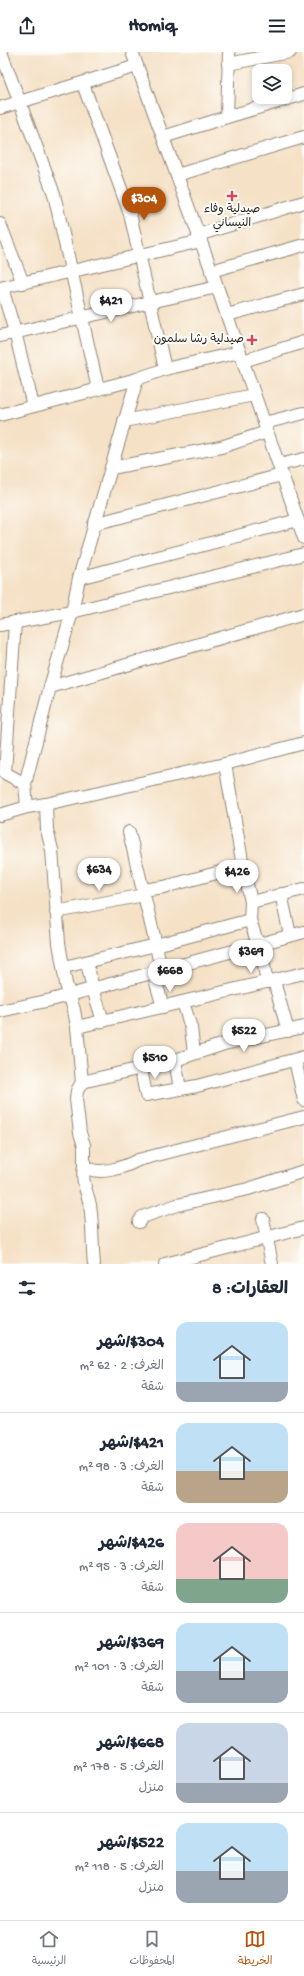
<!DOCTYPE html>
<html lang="ar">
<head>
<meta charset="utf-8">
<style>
  body { margin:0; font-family:"Gochi Hand","Playpen Sans Arabic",sans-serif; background:#f2f2f3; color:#1f2937; direction:rtl; height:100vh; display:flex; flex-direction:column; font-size:15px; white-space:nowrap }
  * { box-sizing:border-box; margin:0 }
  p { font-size:13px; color:#747a83 }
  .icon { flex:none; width:22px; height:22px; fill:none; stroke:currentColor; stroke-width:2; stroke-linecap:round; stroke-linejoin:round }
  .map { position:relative; height:1212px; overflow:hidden; direction:ltr }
  .panel { display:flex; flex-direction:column; background:#fff; flex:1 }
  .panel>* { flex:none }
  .buttons { position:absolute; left:252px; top:12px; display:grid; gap:8px }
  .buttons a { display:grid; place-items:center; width:40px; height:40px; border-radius:8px; background:#fff; box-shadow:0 2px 6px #0003; font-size:20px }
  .price { position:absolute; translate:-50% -34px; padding:0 9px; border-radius:14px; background:#fff; color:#222; font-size:13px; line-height:26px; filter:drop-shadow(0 1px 2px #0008) }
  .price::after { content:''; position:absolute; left:50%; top:24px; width:12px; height:9px; margin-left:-6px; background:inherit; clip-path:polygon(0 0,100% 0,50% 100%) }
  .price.selected { background:#b45309; color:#fff }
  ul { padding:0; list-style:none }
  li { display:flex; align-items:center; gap:12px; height:100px; padding:0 16px }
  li+li { border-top:1px solid #e0e1e3 }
  li span { display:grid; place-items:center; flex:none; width:112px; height:80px; border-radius:12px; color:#555 }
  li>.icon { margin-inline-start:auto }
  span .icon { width:48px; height:48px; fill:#fffc; stroke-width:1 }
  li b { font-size:17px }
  h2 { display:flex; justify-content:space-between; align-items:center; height:48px; padding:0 16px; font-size:17px }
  header { display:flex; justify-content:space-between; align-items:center; height:52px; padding:0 16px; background:#fff; font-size:18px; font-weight:700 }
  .dock { display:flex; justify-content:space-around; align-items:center; height:56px; border-top:1px solid #e0e1e3; background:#fff; font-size:11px; color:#747a83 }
  .dock a { display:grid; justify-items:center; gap:2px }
  .dock .selected { color:#b45309 }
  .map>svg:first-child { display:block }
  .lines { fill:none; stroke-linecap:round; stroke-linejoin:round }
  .minor-casing { stroke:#908678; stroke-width:14 }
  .minor { stroke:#fff; stroke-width:12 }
  .poi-dot { fill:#d1495b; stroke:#fdfcf7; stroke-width:1.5 }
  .labels { text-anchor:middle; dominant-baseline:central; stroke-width:4; stroke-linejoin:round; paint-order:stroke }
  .poi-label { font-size:12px; fill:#2b2b2b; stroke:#fdfcf7 }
</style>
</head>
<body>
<header><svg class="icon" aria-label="menu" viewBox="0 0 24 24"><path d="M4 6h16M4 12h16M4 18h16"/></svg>Homiq<svg class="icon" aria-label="share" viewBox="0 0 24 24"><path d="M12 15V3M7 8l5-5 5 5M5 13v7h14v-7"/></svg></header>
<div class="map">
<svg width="304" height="1212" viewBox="0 0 304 1212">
  <rect width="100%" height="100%" fill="#fdfcf7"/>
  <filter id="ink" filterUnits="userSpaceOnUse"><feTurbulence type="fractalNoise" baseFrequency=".025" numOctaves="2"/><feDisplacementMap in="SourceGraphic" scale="8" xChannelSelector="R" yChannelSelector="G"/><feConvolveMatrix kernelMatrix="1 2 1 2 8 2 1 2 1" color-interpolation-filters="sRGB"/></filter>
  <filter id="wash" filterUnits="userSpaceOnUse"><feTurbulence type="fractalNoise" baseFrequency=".012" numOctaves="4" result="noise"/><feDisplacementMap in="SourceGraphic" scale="16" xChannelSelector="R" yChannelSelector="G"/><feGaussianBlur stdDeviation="0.9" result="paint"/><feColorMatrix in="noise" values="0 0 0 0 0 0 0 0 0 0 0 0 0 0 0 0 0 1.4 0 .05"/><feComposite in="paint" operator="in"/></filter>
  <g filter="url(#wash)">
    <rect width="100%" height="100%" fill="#f5e1c6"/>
  </g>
  <g filter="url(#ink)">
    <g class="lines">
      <!-- minor casing -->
      <g class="minor-casing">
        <g id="minor">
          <polyline points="1,0 54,142 98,337"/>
          <polyline points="132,0 212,220 304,486"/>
          <polyline points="228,12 290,0"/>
          <polyline points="83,32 130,162 165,317"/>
          <polyline points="0,56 137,14"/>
          <polyline points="227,65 304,42"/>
          <polyline points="163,85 227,65 229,0"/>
          <polyline points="177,123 304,85"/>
          <polyline points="0,172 23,231"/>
          <polyline points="198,183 304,150"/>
          <polyline points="211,219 304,193"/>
          <polyline points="0,236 201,189"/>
          <polyline points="2,236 15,280 33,354"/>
          <polyline points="227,263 304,242"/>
          <polyline points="0,284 217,235"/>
          <polyline points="243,309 304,290"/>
          <polyline points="137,327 165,317 240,300"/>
          <polyline points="0,363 137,327 79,526 72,560 0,573"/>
          <polyline points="124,369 254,343"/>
          <polyline points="264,371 304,361"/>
          <polyline points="279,413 304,407"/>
          <polyline points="111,416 221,395 267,380"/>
          <polyline points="94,472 282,423"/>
          <polyline points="79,526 298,468"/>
          <polyline points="15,570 5,721 25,732"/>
          <polyline points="50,635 304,562"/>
          <path d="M46,752L47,778L52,798L59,891L66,932L74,958L77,975L82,1030L77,1039L76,1047L80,1081L84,1093V1114C98,1125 125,1115 138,1108L304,1065"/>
          <polyline points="27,755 46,752 225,712 304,691"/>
          <polyline points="0,763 27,755 25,732 50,635 72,560 304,502"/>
          <polyline points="243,814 251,850 250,868 263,908 267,930"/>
          <polyline points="143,838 164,835 243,814 225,712"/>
          <polyline points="281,842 290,883"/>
          <polyline points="251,850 304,837"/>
          <polyline points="56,860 144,843"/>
          <polyline points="87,911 93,937 103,969"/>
          <polyline points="64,915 156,893 129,780"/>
          <polyline points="161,918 156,893 250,868"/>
          <polyline points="153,920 163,955"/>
          <polyline points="274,929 288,979"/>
          <polyline points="183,950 191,976 194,1001"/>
          <polyline points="0,959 51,948 304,880"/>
          <polyline points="77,975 304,921"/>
          <polyline points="175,1008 180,1037"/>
          <polyline points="295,1008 304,1048"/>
          <polyline points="141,1017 146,1043 197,1034 304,1005"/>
          <polyline points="82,1030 175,1008 224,992 304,975"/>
          <path d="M84,1114C81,1130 87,1139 90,1153C93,1173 92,1193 94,1212"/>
          <polyline points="263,1167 272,1212"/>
          <polyline points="139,1170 142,1165 177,1153 248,1137 304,1119"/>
          <polyline points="165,1212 304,1176"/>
        </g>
      </g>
      <!-- minor -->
      <use href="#minor" class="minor"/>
    </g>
  </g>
  <!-- markers -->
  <g class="poi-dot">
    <path d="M230 138h4v4h4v4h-4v4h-4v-4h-4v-4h4z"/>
    <path d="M250 282h4v4h4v4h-4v4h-4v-4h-4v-4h4z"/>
  </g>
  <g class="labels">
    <!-- poi labels -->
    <g class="poi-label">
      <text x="232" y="158">صيدلية وفاء<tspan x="232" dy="14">النيساني</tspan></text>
      <text x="244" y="288" text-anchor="end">صيدلية رشا سلمون</text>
    </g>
  </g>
</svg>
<div class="buttons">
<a><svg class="icon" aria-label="layers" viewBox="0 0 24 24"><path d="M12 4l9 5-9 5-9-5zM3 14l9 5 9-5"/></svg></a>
</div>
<b class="price selected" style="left:144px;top:169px">$304</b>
<b class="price" style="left:111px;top:271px">$421</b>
<b class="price" style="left:99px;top:840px">$634</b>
<b class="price" style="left:237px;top:842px">$426</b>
<b class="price" style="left:251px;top:922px">$369</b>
<b class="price" style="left:170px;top:941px">$668</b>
<b class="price" style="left:244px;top:1001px">$522</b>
<b class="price" style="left:155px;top:1028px">$510</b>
</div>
<section class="panel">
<h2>العقارات: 8<svg class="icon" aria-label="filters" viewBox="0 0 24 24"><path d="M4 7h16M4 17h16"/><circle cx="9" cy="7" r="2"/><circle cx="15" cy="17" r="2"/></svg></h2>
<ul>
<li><span style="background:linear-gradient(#bfe0f5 75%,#9aa5b1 0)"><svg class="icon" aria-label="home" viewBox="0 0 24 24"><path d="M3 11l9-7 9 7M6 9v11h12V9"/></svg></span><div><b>$304/شهر</b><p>الغرف: 2 · 62 m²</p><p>شقة</p></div></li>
<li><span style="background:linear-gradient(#bfe0f5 60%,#b9a48a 0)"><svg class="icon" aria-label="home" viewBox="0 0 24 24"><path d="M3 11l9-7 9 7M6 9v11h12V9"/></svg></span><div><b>$421/شهر</b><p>الغرف: 3 · 98 m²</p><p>شقة</p></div></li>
<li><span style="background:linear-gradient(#f6c9c9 70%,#7fa58c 0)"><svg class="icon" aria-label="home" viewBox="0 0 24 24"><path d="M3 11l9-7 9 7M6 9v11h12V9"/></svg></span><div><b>$426/شهر</b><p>الغرف: 3 · 95 m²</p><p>شقة</p></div></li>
<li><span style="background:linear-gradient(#bfe0f5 60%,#9aa5b1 0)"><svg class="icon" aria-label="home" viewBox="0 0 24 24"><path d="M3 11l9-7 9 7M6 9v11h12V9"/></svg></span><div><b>$369/شهر</b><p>الغرف: 3 · 101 m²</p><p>شقة</p></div></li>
<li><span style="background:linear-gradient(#c9d6e8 75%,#9aa5b1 0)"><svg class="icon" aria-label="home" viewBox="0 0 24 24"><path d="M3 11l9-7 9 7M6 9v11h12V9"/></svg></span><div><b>$668/شهر</b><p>الغرف: 5 · 178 m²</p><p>منزل</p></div></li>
<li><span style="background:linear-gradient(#bfe0f5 60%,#9aa5b1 0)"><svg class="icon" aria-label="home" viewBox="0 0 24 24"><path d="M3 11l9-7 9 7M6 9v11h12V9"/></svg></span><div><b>$522/شهر</b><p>الغرف: 5 · 118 m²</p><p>منزل</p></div></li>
</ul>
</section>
<nav class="dock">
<a class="selected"><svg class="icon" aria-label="map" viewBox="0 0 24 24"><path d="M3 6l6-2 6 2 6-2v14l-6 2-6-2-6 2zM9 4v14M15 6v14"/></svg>الخريطة</a>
<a><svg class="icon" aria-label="saved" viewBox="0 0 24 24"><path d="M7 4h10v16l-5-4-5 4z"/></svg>المحفوظات</a>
<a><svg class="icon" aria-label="home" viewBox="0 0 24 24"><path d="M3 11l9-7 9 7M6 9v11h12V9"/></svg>الرئيسية</a>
</nav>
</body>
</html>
